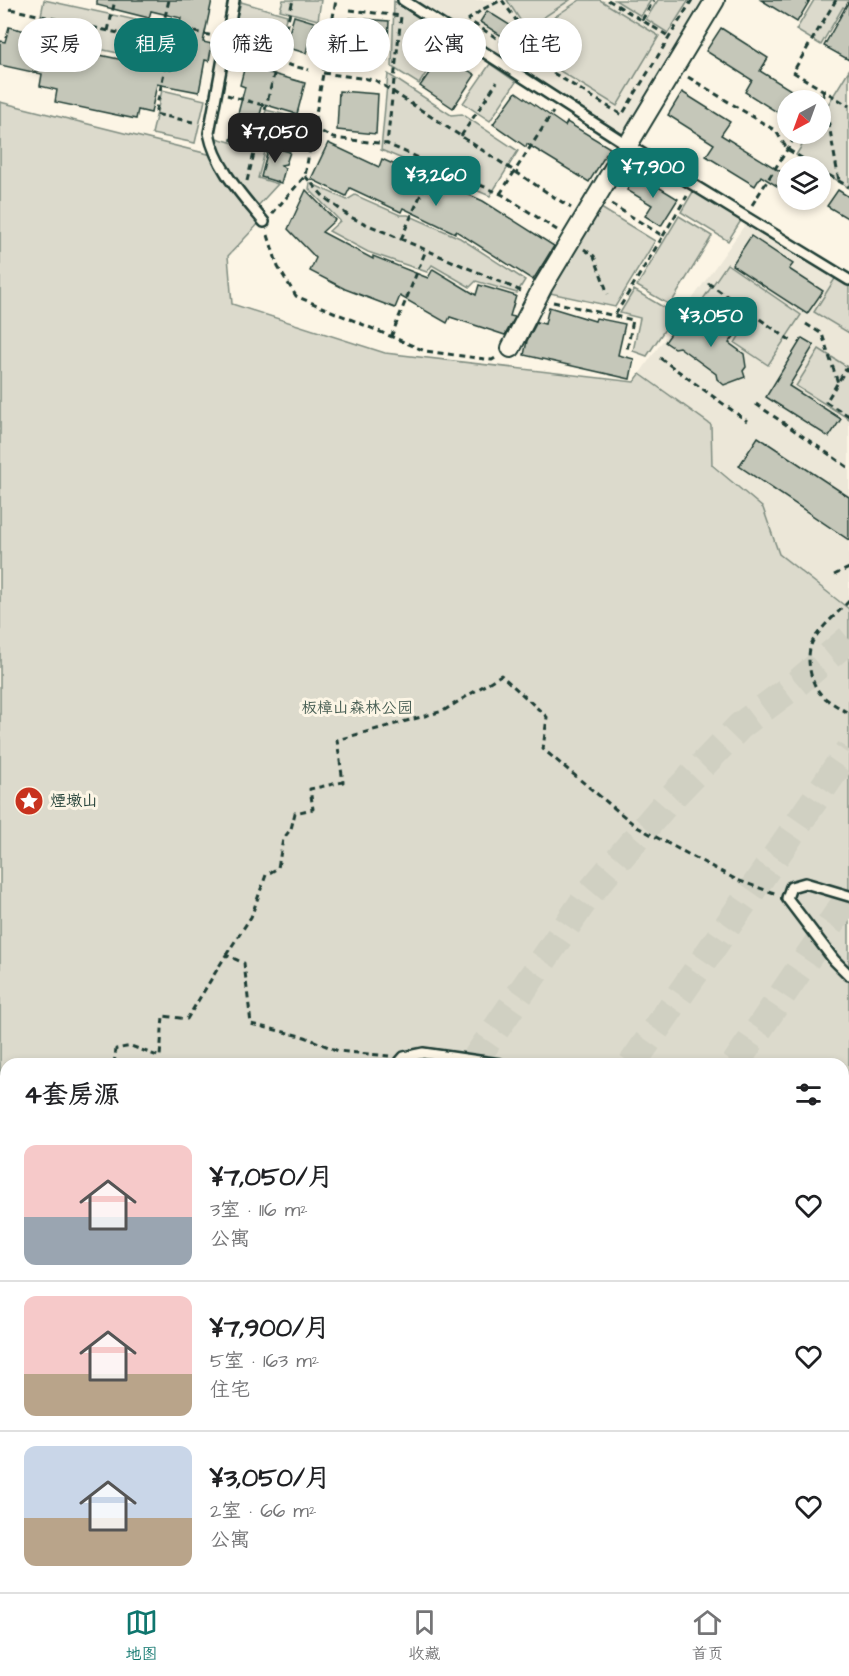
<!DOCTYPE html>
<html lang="zh">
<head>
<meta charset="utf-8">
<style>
  body { margin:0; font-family:"Architects Daughter","LXGW WenKai TC",sans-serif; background:#f2f2f2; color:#202124; height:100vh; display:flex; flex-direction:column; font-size:22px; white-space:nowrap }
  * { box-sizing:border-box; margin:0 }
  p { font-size:20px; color:#757577 }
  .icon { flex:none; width:33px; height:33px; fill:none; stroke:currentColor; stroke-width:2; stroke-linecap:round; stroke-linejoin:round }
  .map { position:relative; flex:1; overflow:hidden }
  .side { position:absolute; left:0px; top:1058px; width:849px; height:536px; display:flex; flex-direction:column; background:#fff; border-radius:18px 18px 0 0; box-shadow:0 3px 9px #0003 }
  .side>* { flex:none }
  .hud { position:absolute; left:18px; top:18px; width:813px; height:54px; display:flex; gap:12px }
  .needle { width:39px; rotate:221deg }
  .fabs { position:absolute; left:777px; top:90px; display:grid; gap:12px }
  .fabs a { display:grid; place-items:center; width:54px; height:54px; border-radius:50%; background:#fff; box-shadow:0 3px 9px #0003; font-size:30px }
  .price { position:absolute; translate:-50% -51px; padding:0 14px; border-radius:12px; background:#0f766e; color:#fff; font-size:20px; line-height:39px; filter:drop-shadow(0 2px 3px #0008) }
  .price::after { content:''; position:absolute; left:50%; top:36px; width:18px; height:14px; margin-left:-9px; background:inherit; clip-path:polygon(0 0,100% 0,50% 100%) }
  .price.current { background:#222; color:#fff }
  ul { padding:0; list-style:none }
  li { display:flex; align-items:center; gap:18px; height:150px; padding:0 24px }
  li+li { border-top:2px solid #e0e0e0 }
  li span { display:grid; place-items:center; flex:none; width:168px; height:120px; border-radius:12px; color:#555 }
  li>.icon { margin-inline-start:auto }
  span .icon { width:72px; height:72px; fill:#fffc; stroke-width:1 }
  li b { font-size:26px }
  h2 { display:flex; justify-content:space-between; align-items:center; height:72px; padding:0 24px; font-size:26px }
  .pill { padding:0 21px; border-radius:27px; background:#fff; box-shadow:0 3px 9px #0003; font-size:21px; line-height:54px }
  .pill.current { background:#0f766e; color:#fff }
  .dock { display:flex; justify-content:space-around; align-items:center; height:84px; border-top:2px solid #e0e0e0; background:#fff; font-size:16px; color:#757577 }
  .dock a { display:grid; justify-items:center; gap:3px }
  .dock .current { color:#0f766e }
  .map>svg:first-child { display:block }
  .built { fill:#ece7d8 }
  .green { fill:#dcdacc; stroke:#7e8c80; stroke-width:1.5; fill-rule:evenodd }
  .building { fill:#c5c7b9; stroke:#1f3d34; stroke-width:1.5 }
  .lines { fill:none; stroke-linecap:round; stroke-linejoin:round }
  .primary-tunnel { stroke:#d0d0c2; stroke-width:28; stroke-dasharray:28 14; stroke-linecap:butt }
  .service-casing { stroke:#1f3d34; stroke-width:14 }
  .minor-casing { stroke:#1f3d34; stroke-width:22 }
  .path { stroke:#1f3d34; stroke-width:3; stroke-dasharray:6 4.5; stroke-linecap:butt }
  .service { stroke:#fcf5e5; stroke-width:9 }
  .minor { stroke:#fcf5e5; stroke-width:18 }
  .labels { text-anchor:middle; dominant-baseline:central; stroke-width:6; stroke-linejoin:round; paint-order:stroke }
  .park-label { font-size:16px; fill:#455c52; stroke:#fcf5e5 }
  .poi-label { font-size:16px; fill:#1f3d34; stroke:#fcf5e5; text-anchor:start }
</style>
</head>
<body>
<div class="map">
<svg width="849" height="1592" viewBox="0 0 849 1592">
  <rect width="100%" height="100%" fill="#fcf5e5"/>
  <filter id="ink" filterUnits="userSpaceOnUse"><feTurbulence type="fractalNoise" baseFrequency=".0167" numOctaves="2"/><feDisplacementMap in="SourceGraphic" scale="12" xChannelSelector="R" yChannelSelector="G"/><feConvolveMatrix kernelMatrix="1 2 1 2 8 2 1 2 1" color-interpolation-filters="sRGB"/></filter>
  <g filter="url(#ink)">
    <!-- built -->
    <g class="built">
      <polygon points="404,0 714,0 628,144"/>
      <polygon points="749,219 849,280 849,608 779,554 763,508 713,464 711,425 640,373"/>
    </g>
    <!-- green -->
    <g class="green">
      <polygon points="44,0 168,27 161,62 37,36"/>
      <polygon points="283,0 321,0 318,20 280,10"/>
      <polygon points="507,0 570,0 526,29"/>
      <polygon points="580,0 600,0 659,36 617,106 521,47 529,34"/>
      <polygon points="615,0 651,0 641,16"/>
      <polygon points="658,0 689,0 668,33 646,19"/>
      <polygon points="814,0 849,0 849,10 843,7 821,45 796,30"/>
      <polygon points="394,1 449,37 419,84 392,67"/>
      <polygon points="241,2 287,15 274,58 229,45"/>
      <polygon points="490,64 516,82 490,121 463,103"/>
      <polygon points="849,70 849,188 821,170 820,166 815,166 796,155 809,134 820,134 821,116"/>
      <polygon points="388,74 451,115 462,114 518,151 490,196 381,150"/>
      <polygon points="162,90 205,100 195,143 152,134"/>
      <path d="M0,102L216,156L262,220L228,256L232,304L385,353L634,382L640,374L711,425L712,465L763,508L779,554L849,609V1592H0ZM6,1064H843V1587H6Z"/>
      <polygon points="266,110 302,119 295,148 259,139"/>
      <path d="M213,137L265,152L258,178L278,184L256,208C240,190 214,162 213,137Z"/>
      <polygon points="310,183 347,200 355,195 400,215 408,215 460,238 525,280 517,293 476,281 470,287 432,265 427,272 368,252 329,231 340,221 309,189"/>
      <polygon points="694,190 742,219 728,241 681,212"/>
      <polygon points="601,208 655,241 615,307 550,293"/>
      <polygon points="679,216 712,236 670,305 637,286"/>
      <polygon points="727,264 801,315 768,365 735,343 741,333 699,305"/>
      <polygon points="836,277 849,285 849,333 814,312"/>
      <polygon points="634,290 675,314 647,356 633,351 640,318 620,313"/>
      <polygon points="819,349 849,368 849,419 796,386"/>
    </g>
    <!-- building -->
    <g class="building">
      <polygon points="97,0 212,0 203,42 212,44 209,61 205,60 199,92 157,84 151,113 138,110 136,119 55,102 57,90 40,86 42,74 0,65 0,41 5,42 9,27 34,33 33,41 171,70 181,18 151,11 149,18 97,5"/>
      <polygon points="761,0 810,0 797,22"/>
      <polygon points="849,1 849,60 824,46"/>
      <polygon points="487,11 521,32 514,44 480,22"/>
      <polygon points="294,16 314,22 306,53 285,47"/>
      <polygon points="350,18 389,21 387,61 348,57"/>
      <polygon points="721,28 768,58 760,71 807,100 788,100 788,119 745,92 752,80 706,51"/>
      <polygon points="443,53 475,75 453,108 420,86"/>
      <polygon points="248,54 269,60 266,72 305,83 297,114 263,104 251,146 231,140 245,87 240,85"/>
      <polygon points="339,91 378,94 376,134 337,130"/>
      <polygon points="516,92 565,126 567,122 610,148 589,182 527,144 526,147 493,124"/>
      <polygon points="682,92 730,122 721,135 788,176 788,193 761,176 755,186 706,156 714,144 668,115"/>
      <polygon points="328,143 379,167 382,159 435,183 436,180 483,201 554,246 533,280 456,231 455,233 403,208 401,212 350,188 346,196 311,179"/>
      <polygon points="269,146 290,152 286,164 281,165 285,169 281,183 261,177"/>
      <polygon points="637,174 678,199 661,226 645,216 652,205 627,190"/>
      <polygon points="306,190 335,220 322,232 373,259 373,256 428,278 433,269 476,295 479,285 516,296 510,316 515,317 505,335 450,317 447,323 400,296 395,308 345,289 310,271 316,258 288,229"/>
      <polygon points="838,190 849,197 849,219 827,206"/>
      <polygon points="751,236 793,264 789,269 823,291 807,314 732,265"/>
      <polygon points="549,307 595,321 596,318 625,324 618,355 634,359 630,379 524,355 527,341 537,322 545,324"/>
      <polygon points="707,314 736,334 729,343 744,354 746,367 743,371 745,377 724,385 717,379 716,374 679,347 674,348 665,342 680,321 690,328 697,318 702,322"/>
      <polygon points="802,338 814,345 789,386 841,419 829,437 766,397"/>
      <polygon points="758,437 849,497 849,540 739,466"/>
    </g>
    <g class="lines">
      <!-- primary-tunnel -->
      <g class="primary-tunnel">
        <polyline points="472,1064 588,895 667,802 740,726 796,684 849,639"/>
        <polyline points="632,1064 849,750"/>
        <polyline points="735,1064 849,897"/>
        <polyline points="843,1145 849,1133"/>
        <polyline points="116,1592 119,1587"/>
        <polyline points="265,1592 269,1587"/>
        <polyline points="373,1592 376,1587"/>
        <polyline points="678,1592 679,1587"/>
      </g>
      <!-- service casing -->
      <g class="service-casing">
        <g id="service">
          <path d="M234,0L209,133C216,168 242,195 264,222"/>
          <polyline points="403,0 628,145 849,280"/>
          <polyline points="849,896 805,883 791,887 787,898 834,960 849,975"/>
          <polyline points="398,1064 404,1057 423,1053 500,1064"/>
          <polyline points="843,1239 849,1239"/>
        </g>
      </g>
      <!-- minor casing -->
      <g class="minor-casing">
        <polyline id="minor" points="511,348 543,286 715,0"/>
      </g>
      <!-- path -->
      <g class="path">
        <polyline points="608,0 670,37"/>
        <polyline points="836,0 793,72 849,106"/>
        <polyline points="10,9 159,42 169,0"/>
        <polyline points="350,10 401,16 387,144"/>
        <polyline points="642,20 654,0"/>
        <polyline points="163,25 213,36"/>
        <polyline points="242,25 283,37"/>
        <polyline points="108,31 115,0"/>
        <polyline points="159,42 170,45 155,114 193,122"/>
        <polyline points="514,49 468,20 483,9 502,0 525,33 514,49 622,115 692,0"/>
        <polyline points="277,62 309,70"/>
        <polyline points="323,73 375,80 571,208"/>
        <polyline points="688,77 776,131 787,149 815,166"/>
        <polyline points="823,91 839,181"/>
        <polyline points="227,95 266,106"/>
        <polyline points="817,100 823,92"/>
        <polyline points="262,126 292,133"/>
        <polyline points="313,127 333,138 387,144 503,195 557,230"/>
        <polyline points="461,136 497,82"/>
        <polyline points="820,170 849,187"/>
        <polyline points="305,176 324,197 350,217 521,291"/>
        <polyline points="247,181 293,0"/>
        <polyline points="500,194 553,112"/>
        <polyline points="611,204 663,236 615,315"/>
        <polyline points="752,205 797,134"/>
        <polyline points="272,214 305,176 336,0"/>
        <polyline points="268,235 278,267 296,296 425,351 492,360 497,357"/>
        <polyline points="663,236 687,196"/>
        <polyline points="401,239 434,165"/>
        <polyline points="584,249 594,256 608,294"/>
        <polyline points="708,283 794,343"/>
        <polyline points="553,302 633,320 627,350"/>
        <polyline points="806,324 822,334 838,383"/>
        <polyline points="391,337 426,250"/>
        <polyline points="660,358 747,421"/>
        <polyline points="849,371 846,369 826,402 849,416"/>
        <polyline points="756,404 849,468"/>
        <polyline points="834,575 849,568"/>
        <path d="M849,601C838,613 823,625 814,639C805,652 809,679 819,692C826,701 840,707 849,714"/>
        <polyline points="226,955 251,917 266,875 278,868 283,839 291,829 295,813 313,809 310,789 343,782 337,740 443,711 501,675 547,717 543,749 637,827 737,880 777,894"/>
        <polyline points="114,1064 116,1049 131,1046 160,1057 163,1016 187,1019 226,955 244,963 251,1024 305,1037 338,1051 389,1056"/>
        <polyline points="0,1081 6,1083"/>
        <polyline points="0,1158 6,1159"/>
        <polyline points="0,1205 6,1212"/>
        <polyline points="843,1388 849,1392"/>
        <polyline points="0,1474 6,1481"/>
        <polyline points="121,1587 127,1592"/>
        <polyline points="476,1587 479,1592"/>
        <polyline points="602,1587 608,1592"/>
        <polyline points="543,1592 581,1587"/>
        <polyline points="717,1592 716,1589 724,1587"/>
      </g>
      <!-- service -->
      <use href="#service" class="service"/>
      <!-- minor -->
      <use href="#minor" class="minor"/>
    </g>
  </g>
  <!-- icons -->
  <defs>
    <g id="sight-disc" transform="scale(1.5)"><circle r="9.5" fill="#c8321e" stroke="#fcf5e5"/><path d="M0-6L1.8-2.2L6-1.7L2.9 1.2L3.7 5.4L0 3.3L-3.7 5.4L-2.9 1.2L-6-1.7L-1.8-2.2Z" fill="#fff"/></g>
  </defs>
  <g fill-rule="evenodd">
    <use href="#sight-disc" x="29" y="801"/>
  </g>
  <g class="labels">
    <!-- park labels -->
    <g class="park-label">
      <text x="357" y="708">板樟山森林公园</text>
    </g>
    <!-- poi labels -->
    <g class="poi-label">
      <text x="50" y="801">煙墩山</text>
    </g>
  </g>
</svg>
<div class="fabs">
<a><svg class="needle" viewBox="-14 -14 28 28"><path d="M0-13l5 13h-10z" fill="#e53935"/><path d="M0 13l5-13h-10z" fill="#757577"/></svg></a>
<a><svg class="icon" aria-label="layers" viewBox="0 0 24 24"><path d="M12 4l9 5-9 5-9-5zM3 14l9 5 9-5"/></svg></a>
</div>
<b class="price current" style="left:275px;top:164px">¥7,050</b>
<b class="price" style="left:653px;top:199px">¥7,900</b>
<b class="price" style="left:436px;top:207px">¥3,260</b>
<b class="price" style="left:711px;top:348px">¥3,050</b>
<div class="hud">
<a class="pill">买房</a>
<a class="pill current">租房</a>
<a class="pill">筛选</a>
<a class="pill">新上</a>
<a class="pill">公寓</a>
<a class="pill">住宅</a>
</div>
<section class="side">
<h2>4套房源<svg class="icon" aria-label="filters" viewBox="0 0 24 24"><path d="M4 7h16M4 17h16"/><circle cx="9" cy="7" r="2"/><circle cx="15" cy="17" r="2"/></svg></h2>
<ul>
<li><span style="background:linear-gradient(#f6c9c9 60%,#9aa5b1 0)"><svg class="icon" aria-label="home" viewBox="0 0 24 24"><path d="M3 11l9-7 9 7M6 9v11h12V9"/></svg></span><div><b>¥7,050/月</b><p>3室 · 116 m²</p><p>公寓</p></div><svg class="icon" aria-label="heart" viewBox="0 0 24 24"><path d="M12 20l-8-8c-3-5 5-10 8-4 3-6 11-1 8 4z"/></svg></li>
<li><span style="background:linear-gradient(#f6c9c9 65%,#b9a48a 0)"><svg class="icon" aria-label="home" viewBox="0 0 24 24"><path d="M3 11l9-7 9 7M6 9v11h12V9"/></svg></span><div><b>¥7,900/月</b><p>5室 · 163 m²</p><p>住宅</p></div><svg class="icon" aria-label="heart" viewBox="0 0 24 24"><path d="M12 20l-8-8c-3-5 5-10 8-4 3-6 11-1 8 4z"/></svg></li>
<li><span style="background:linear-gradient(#c9d6e8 60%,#b9a48a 0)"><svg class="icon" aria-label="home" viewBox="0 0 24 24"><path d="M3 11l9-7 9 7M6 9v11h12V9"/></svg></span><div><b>¥3,050/月</b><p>2室 · 66 m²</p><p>公寓</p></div><svg class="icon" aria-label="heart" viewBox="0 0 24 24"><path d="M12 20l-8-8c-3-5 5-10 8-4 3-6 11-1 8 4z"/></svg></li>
</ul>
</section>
</div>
<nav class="dock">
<a class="current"><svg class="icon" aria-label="map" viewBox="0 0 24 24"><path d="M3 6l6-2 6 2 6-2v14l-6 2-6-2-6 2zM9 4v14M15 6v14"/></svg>地图</a>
<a><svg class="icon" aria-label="saved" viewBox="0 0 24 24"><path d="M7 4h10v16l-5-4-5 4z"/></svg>收藏</a>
<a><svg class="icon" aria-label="home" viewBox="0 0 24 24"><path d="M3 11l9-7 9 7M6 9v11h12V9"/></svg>首页</a>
</nav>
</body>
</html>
